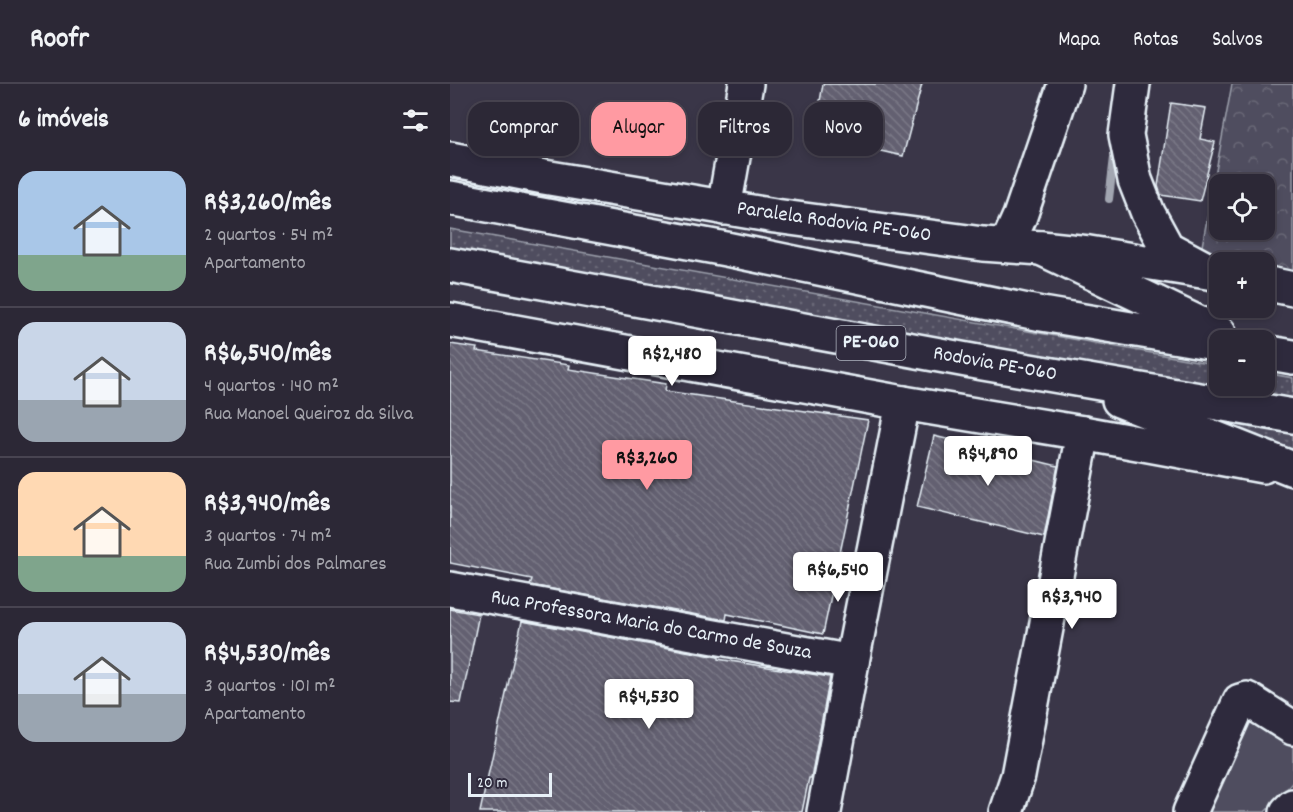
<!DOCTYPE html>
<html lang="pt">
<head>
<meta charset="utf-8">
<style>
  body { margin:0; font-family:Dekko,sans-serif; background:#34303e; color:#f1f3f6; height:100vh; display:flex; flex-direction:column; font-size:22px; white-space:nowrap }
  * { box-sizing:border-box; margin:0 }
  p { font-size:20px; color:#a6a6ad }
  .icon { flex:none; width:33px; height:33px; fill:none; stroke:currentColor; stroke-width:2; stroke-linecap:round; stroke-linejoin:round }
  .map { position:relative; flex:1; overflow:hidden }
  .drawer { display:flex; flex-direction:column; background:#2c2836; width:450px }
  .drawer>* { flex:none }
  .hud { position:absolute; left:18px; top:18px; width:570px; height:54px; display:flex; gap:12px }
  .fabs { position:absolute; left:759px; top:90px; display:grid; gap:12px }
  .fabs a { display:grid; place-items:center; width:66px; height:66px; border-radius:12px; background:#2c2836; box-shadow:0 3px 9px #0003,0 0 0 2px #484451; font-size:30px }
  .scale { position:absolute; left:18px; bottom:15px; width:84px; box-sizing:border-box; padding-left:6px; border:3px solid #e8f1f8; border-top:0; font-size:16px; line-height:21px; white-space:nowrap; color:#e8f1f8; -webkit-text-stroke:4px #2f2a3d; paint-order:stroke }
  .price { position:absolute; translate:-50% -51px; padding:0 14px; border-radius:6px; background:#fff; color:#222; font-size:20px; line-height:39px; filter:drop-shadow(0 2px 3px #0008) }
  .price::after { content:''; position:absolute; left:50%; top:36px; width:18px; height:14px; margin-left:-9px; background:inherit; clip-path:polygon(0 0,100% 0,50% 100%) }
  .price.current { background:#ff9aa2; color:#111 }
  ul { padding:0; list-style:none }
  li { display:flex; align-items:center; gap:18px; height:150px; padding:0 18px }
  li+li { border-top:2px solid #484451 }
  li span { display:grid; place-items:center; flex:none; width:168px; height:120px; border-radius:18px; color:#555 }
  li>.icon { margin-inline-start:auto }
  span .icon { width:72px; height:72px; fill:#fffc; stroke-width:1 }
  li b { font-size:26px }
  h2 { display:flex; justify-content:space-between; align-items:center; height:72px; padding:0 18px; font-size:26px }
  .tag { padding:0 21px; border-radius:18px; background:#2c2836; box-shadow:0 3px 9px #0003,0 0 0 2px #484451; font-size:21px; line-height:54px }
  .tag.current { background:#ff9aa2; color:#111 }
  header { display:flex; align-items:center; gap:36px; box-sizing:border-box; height:84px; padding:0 30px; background:#2c2836; border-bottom:2px solid #484451 }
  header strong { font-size:28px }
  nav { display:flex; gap:33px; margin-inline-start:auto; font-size:21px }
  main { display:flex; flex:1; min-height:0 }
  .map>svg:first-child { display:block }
  .grass { fill:url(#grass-dots); stroke:#9ca0ac; stroke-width:1.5 }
  .forest { fill:url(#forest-crowns); stroke:#9ca0ac; stroke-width:1.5; fill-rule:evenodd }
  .park { fill:#504e5f; stroke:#9ca0ac; stroke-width:1.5 }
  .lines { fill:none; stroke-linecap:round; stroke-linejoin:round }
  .stream { stroke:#a2a6b1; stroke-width:8 }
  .building { fill:url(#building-back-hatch); stroke:#e8f1f8; stroke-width:1.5 }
  .minor-casing { stroke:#e8f1f8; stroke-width:38 }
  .major-casing { stroke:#e8f1f8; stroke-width:38 }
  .highway-casing { stroke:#e8f1f8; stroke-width:38 }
  .minor { stroke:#2f2a3d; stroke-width:33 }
  .major { stroke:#2f2a3d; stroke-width:33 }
  .highway { stroke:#2f2a3d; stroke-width:33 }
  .labels { text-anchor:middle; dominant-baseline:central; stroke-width:4.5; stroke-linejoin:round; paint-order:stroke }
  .shield { fill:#2f2a3d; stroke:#b0b5c0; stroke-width:1.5 }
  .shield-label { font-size:20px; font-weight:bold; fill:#e8f1f8 }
  .street-label { font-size:21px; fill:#e8f1f8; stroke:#2f2a3d }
</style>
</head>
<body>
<header>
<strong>Roofr</strong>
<nav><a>Mapa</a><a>Rotas</a><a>Salvos</a></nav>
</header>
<main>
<section class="drawer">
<h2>6 imóveis<svg class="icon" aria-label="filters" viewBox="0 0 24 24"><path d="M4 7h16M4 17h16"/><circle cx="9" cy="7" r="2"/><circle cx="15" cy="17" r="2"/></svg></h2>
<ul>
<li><span style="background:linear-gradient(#a9c7e8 70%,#7fa58c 0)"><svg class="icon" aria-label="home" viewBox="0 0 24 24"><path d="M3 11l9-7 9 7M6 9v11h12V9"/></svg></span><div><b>R$3,260/mês</b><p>2 quartos · 54 m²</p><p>Apartamento</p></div></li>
<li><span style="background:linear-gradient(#c9d6e8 65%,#9aa5b1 0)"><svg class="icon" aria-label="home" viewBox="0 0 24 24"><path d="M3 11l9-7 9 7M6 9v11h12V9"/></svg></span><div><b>R$6,540/mês</b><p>4 quartos · 140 m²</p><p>Rua Manoel Queiroz da Silva</p></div></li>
<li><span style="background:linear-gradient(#ffd9b3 70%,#7fa58c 0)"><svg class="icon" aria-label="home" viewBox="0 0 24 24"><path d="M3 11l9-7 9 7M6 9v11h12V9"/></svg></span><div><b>R$3,940/mês</b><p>3 quartos · 74 m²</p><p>Rua Zumbi dos Palmares</p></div></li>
<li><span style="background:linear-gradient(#c9d6e8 60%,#9aa5b1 0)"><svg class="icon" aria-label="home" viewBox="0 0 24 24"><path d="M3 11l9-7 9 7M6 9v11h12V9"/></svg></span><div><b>R$4,530/mês</b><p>3 quartos · 101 m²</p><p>Apartamento</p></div></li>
</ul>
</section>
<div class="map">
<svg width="843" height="728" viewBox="0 0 843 728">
  <defs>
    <pattern id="grass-dots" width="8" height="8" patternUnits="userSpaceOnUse" patternTransform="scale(1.5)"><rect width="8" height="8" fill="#504e5f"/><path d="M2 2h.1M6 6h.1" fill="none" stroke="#696877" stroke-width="1.8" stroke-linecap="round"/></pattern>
    <pattern id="forest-crowns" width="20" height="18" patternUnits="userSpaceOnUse" patternTransform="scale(1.5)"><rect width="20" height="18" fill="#504e5f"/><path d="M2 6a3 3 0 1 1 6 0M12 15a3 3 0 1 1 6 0" fill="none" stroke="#696877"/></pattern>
    <pattern id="building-back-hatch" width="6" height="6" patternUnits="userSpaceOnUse" patternTransform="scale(1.5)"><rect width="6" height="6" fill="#636171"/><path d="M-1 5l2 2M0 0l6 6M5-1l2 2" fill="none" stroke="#797886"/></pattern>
  </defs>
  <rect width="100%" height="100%" fill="#3a3648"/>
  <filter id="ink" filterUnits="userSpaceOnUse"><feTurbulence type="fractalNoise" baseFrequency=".0167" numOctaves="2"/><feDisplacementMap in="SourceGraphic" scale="12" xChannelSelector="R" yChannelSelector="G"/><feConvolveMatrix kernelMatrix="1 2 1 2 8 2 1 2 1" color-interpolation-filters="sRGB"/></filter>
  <g filter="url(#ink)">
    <!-- grass -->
    <g class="grass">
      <polygon points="0,145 769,281 770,302 814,302 815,289 843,294 843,321 0,173"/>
      <polygon points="727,328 843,348 843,368"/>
    </g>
    <!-- forest -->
    <path class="forest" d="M782,0H843V191L815,185L814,178H780L750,173ZM770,100H814V146H770Z"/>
    <!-- park -->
    <polygon class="park" points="786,600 843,628 843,698 815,728 734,728"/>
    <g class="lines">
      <!-- stream -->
      <polyline class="stream" points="659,115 665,65"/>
    </g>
    <!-- building -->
    <g class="building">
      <polygon points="373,0 472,0 453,72 364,52"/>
      <polygon points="721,19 756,24 750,55 765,58 750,117 711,111 708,102"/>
      <polygon points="0,260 27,264 26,267 119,281 118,285 216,300 215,307 418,336 373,550 277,530 276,536 80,501 82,495 0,479"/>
      <polygon points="484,352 608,382 594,453 467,423"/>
      <polygon points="0,525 29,530 11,619 0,618"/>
      <polygon points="72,537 268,573 268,575 380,593 361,694 359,694 352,728 30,728"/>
    </g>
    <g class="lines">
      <!-- minor casing -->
      <g class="minor-casing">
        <g id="minor">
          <polyline points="683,0 676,51 685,96 698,129 717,164 758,186"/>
          <polyline points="274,124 296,0"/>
          <polyline points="557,161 570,132 615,0"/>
          <polyline points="0,505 402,578"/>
          <polyline points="374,728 402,578 453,319"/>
          <polyline points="556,728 568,692 633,349"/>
          <polyline points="740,728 790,617 797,615 843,644"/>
          <polyline points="837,728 843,722"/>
        </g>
      </g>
      <!-- major casing -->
      <g class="major-casing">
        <g id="major">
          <polyline points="0,75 94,93 325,132 533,160 591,164 639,169 770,190"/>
          <polyline points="814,199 843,205"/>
          <polyline points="0,236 453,319 633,349 813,382"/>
        </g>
      </g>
      <!-- highway casing -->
      <g class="highway-casing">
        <g id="highway">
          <polyline points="0,114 276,165 592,230 770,260"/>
          <polyline points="591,164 769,249"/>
          <polyline points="0,181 533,279 843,332"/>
          <polyline points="814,268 843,273"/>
          <polyline points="669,316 843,385"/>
        </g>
      </g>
      <!-- minor -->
      <use href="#minor" class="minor"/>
      <!-- major -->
      <use href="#major" class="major"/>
      <!-- highway -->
      <use href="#highway" class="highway"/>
    </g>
  </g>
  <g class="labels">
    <!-- shield labels -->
    <rect class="shield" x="386.5" y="242" width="69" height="34" rx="4.5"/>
    <g class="shield-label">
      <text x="421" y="259">PE-060</text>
    </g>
    <!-- street labels -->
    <g class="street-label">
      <text transform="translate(384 139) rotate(8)">Paralela Rodovia PE-060</text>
      <text transform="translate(545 281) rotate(10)">Rodovia PE-060</text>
      <text transform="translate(201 542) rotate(10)">Rua Professora Maria do Carmo de Souza</text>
    </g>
  </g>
</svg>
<div class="fabs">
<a><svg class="icon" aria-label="locate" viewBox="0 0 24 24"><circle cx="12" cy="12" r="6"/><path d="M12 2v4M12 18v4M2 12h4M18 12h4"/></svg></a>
<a>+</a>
<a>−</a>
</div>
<div class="scale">20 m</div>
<b class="price" style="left:222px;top:303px">R$2,480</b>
<b class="price" style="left:538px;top:403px">R$4,890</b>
<b class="price current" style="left:197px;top:407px">R$3,260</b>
<b class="price" style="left:388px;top:519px">R$6,540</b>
<b class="price" style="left:622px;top:546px">R$3,940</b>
<b class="price" style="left:199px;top:646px">R$4,530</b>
<div class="hud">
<a class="tag">Comprar</a>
<a class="tag current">Alugar</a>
<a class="tag">Filtros</a>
<a class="tag">Novo</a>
</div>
</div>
</main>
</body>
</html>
